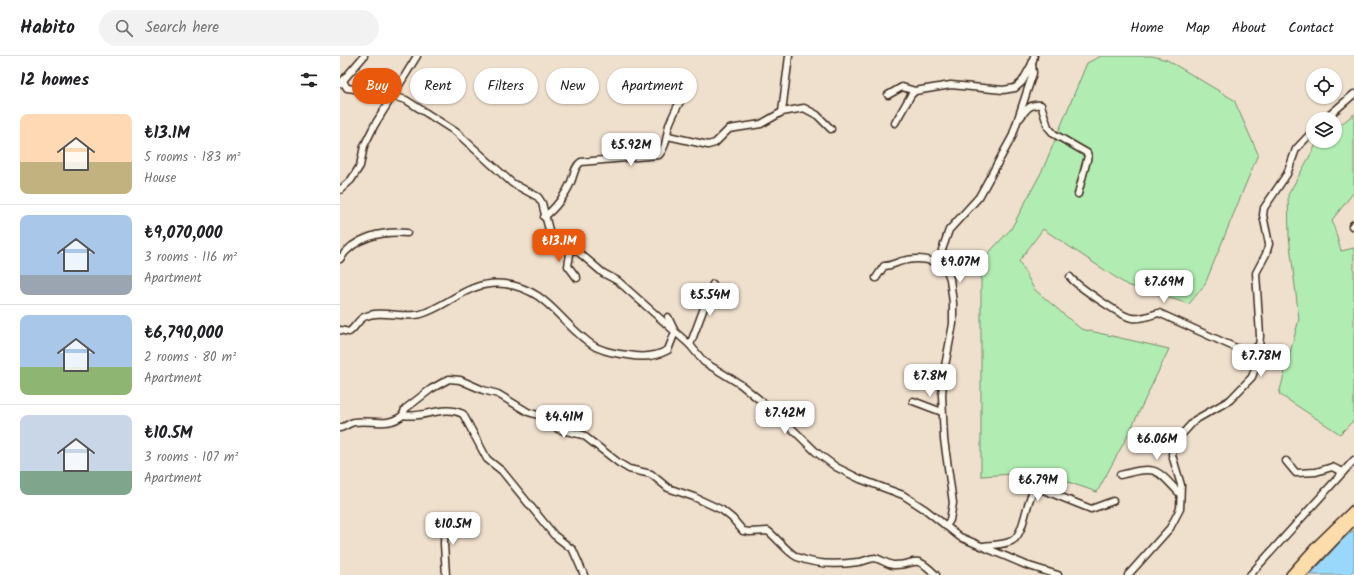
<!DOCTYPE html>
<html lang="en">
<head>
<meta charset="utf-8">
<style>
  body { margin:0; font-family:Kalam,sans-serif; background:#f2f2f2; color:#202124; height:100vh; display:flex; flex-direction:column; font-size:15px; white-space:nowrap }
  * { box-sizing:border-box; margin:0 }
  p { font-size:13px; color:#757577 }
  .icon { flex:none; width:22px; height:22px; fill:none; stroke:currentColor; stroke-width:2; stroke-linecap:round; stroke-linejoin:round }
  .map { position:relative; flex:1; overflow:hidden }
  .panel { display:flex; flex-direction:column; background:#fff; width:340px }
  .panel>* { flex:none }
  .hud { position:absolute; left:12px; top:12px; width:380px; height:36px; display:flex; gap:8px }
  .tools { position:absolute; left:966px; top:12px; display:grid; gap:8px }
  .tools a { display:grid; place-items:center; width:36px; height:36px; border-radius:50%; background:#fff; box-shadow:0 1px 3px #0004; font-size:20px }
  .price { position:absolute; translate:-50% -34px; padding:0 9px; border-radius:8px; background:#fff; color:#222; font-size:13px; line-height:26px; filter:drop-shadow(0 1px 2px #0008) }
  .price::after { content:''; position:absolute; left:50%; top:24px; width:12px; height:9px; margin-left:-6px; background:inherit; clip-path:polygon(0 0,100% 0,50% 100%) }
  .price.selected { background:#ea580c; color:#fff }
  ul { padding:0; list-style:none }
  li { display:flex; align-items:center; gap:12px; height:100px; padding:0 20px }
  li+li { border-top:1px solid #e0e0e0 }
  li span { display:grid; place-items:center; flex:none; width:112px; height:80px; border-radius:8px; color:#555 }
  li>.icon { margin-inline-start:auto }
  span .icon { width:48px; height:48px; fill:#fffc; stroke-width:1 }
  li b { font-size:17px }
  h2 { display:flex; justify-content:space-between; align-items:center; height:48px; padding:0 20px; font-size:17px }
  .chip { padding:0 14px; border-radius:18px; background:#fff; box-shadow:0 1px 3px #0004; font-size:14px; line-height:36px }
  .chip.selected { background:#ea580c; color:#fff }
  header { display:flex; align-items:center; gap:24px; box-sizing:border-box; height:56px; padding:0 20px; background:#fff; border-bottom:1px solid #e0e0e0 }
  header strong { font-size:19px }
  nav { display:flex; gap:22px; margin-inline-start:auto; font-size:14px }
  .search { width:280px; height:36px; background:#f2f2f2; display:flex; align-items:center; gap:10px; box-sizing:border-box; padding:0 14px; border-radius:22px; color:#757577; font-size:15px }
  main { display:flex; flex:1; min-height:0 }
  .map>svg:first-child { display:block }
  .green { fill:#b1edb3; stroke:#768c68 }
  .water { fill:#99d8fa; stroke:#7392a2 }
  .lines { fill:none; stroke-linecap:round; stroke-linejoin:round }
  .minor-casing { stroke:#3b2a1e; stroke-width:9 }
  .highway-casing { stroke:#3b2a1e; stroke-width:12 }
  .minor { stroke:#fbf7ec; stroke-width:6 }
  .highway { stroke:#fddcac; stroke-width:9 }
</style>
</head>
<body>
<header>
<strong>Habito</strong>
<div class="search"><svg class="icon" aria-label="search" viewBox="0 0 24 24"><circle cx="10" cy="10" r="6"/><path d="M15 15l6 6"/></svg>Search here</div>
<nav><a>Home</a><a>Map</a><a>About</a><a>Contact</a></nav>
</header>
<main>
<section class="panel">
<h2>12 homes<svg class="icon" aria-label="filters" viewBox="0 0 24 24"><path d="M4 7h16M4 17h16"/><circle cx="9" cy="7" r="2"/><circle cx="15" cy="17" r="2"/></svg></h2>
<ul>
<li><span style="background:linear-gradient(#ffd9b3 60%,#c2b280 0)"><svg class="icon" aria-label="home" viewBox="0 0 24 24"><path d="M3 11l9-7 9 7M6 9v11h12V9"/></svg></span><div><b>₺13.1M</b><p>5 rooms · 183 m²</p><p>House</p></div></li>
<li><span style="background:linear-gradient(#a9c7e8 75%,#9aa5b1 0)"><svg class="icon" aria-label="home" viewBox="0 0 24 24"><path d="M3 11l9-7 9 7M6 9v11h12V9"/></svg></span><div><b>₺9,070,000</b><p>3 rooms · 116 m²</p><p>Apartment</p></div></li>
<li><span style="background:linear-gradient(#a9c7e8 65%,#8fb573 0)"><svg class="icon" aria-label="home" viewBox="0 0 24 24"><path d="M3 11l9-7 9 7M6 9v11h12V9"/></svg></span><div><b>₺6,790,000</b><p>2 rooms · 80 m²</p><p>Apartment</p></div></li>
<li><span style="background:linear-gradient(#c9d6e8 70%,#7fa58c 0)"><svg class="icon" aria-label="home" viewBox="0 0 24 24"><path d="M3 11l9-7 9 7M6 9v11h12V9"/></svg></span><div><b>₺10.5M</b><p>3 rooms · 107 m²</p><p>Apartment</p></div></li>
</ul>
</section>
<div class="map">
<svg width="1014" height="519" viewBox="0 0 1014 519">
  <rect width="100%" height="100%" fill="#efdfcd"/>
  <filter id="ink" filterUnits="userSpaceOnUse"><feTurbulence type="fractalNoise" baseFrequency=".025" numOctaves="2"/><feDisplacementMap in="SourceGraphic" scale="8" xChannelSelector="R" yChannelSelector="G"/><feConvolveMatrix kernelMatrix="1 2 1 2 8 2 1 2 1" color-interpolation-filters="sRGB"/></filter>
  <g filter="url(#ink)">
    <!-- green -->
    <g class="green">
      <polygon points="761,0 812,0 827,4 894,44 918,98 865,228 849,248 787,229 703,173 679,205 694,233 741,273 829,293 789,377 757,436 728,426 690,417 641,420 641,205 671,173 703,113 747,7"/>
      <polygon points="1014,58 1014,136 992,164 1001,195 1014,192 1014,364 1000,378 939,338 959,263 949,180 948,139 976,89 981,85 995,85 995,73"/>
    </g>
    <!-- water -->
    <polygon class="water" points="1014,474 1014,514 1009,519 970,519 1003,483"/>
    <g class="lines">
      <!-- minor casing -->
      <g class="minor-casing">
        <g id="minor">
          <polyline points="3,25 7,32 38,36 66,44 116,76 172,127 198,141 202,147 210,178 229,188 263,217 278,225 350,289 364,306 400,328 436,357 476,396 496,411 520,423 563,439 586,454 620,481 686,509 718,519"/>
          <polyline points="0,28 24,0"/>
          <polyline points="548,39 562,31 575,35 611,29 663,34 675,32 682,26 692,8"/>
          <polyline points="442,56 449,0"/>
          <path d="M680,62C686,54 690,47 701,49L708,71L714,78L747,97L748,100L738,138"/>
          <polyline points="985,63 1014,38"/>
          <polyline points="555,67 571,39 575,35"/>
          <polyline points="328,80 368,89 375,87 389,73 421,68 442,56 464,52 477,59 491,73"/>
          <polyline points="0,134 11,124 20,110 24,90 34,70 77,0"/>
          <path d="M204,161C215,153 226,138 231,126C234,119 234,111 241,106L319,99C327,90 326,80 329,69C334,56 341,44 347,32"/>
          <polyline points="1012,170 1014,168"/>
          <polyline points="223,185 230,198 228,210 237,222"/>
          <path d="M0,203C14,181 42,175 67,177"/>
          <path d="M730,221C736,229 782,261 792,262C801,264 810,259 819,257L905,296H911L919,289"/>
          <path d="M536,222L544,210C551,210 555,207 562,205C578,201 594,203 606,213"/>
          <path d="M0,274L9,276C15,272 18,264 24,261C41,253 63,263 81,258C111,249 128,224 165,228C203,233 215,258 241,280C246,284 252,290 258,292C267,296 278,298 288,299C302,302 315,301 328,294L335,276L328,261"/>
          <polyline points="350,289 373,228"/>
          <polyline points="573,345 602,356"/>
          <path d="M0,372C5,371 9,367 14,366C31,363 48,372 63,359"/>
          <polyline points="946,405 956,417 976,416 992,411 1003,416"/>
          <path d="M780,419C816,410 815,411 840,438"/>
          <polyline points="105,463 104,488 106,519"/>
          <polyline points="606,470 610,464 613,447 604,383 602,339 604,315 613,268 613,247 610,223 605,209 602,194 609,174 639,141 672,81 693,17 692,8 694,0"/>
          <path d="M644,490C652,489 661,489 669,486C685,482 685,446 694,434L701,433L751,453L773,445"/>
          <path d="M244,519L233,494L214,479L162,415L147,403L123,358C103,348 84,363 63,359L65,353L91,333L109,323L120,324L143,334L158,338L188,356L201,360L211,365L218,373L243,379L279,407L289,413L311,418L328,432L354,441L382,454L392,462L403,475L410,476L428,475C437,482 448,497 457,501C476,509 498,509 518,506C523,506 530,502 535,502C541,503 546,508 553,509C577,510 573,496 596,519"/>
          <polyline points="788,519 830,472 840,453 841,429 832,399 833,388 855,364 890,344 912,321 918,304 920,280 916,217 926,198 929,188 923,159 924,152 947,118 956,93 973,75"/>
          <polyline points="910,519 1014,404"/>
        </g>
      </g>
      <!-- highway casing -->
      <g class="highway-casing">
        <g id="highway">
          <polyline points="951,519 978,489 1014,454"/>
          <polyline points="961,519 1014,463"/>
        </g>
      </g>
      <!-- minor -->
      <use href="#minor" class="minor"/>
      <!-- highway -->
      <use href="#highway" class="highway"/>
    </g>
  </g>
</svg>
<div class="tools">
<a><svg class="icon" aria-label="locate" viewBox="0 0 24 24"><circle cx="12" cy="12" r="6"/><path d="M12 2v4M12 18v4M2 12h4M18 12h4"/></svg></a>
<a><svg class="icon" aria-label="layers" viewBox="0 0 24 24"><path d="M12 4l9 5-9 5-9-5zM3 14l9 5 9-5"/></svg></a>
</div>
<b class="price" style="left:291px;top:111px">₺5.92M</b>
<b class="price selected" style="left:219px;top:207px">₺13.1M</b>
<b class="price" style="left:620px;top:228px">₺9.07M</b>
<b class="price" style="left:824px;top:248px">₺7.69M</b>
<b class="price" style="left:370px;top:261px">₺5.54M</b>
<b class="price" style="left:921px;top:322px">₺7.78M</b>
<b class="price" style="left:590px;top:342px">₺7.8M</b>
<b class="price" style="left:445px;top:379px">₺7.42M</b>
<b class="price" style="left:224px;top:383px">₺4.41M</b>
<b class="price" style="left:817px;top:405px">₺6.06M</b>
<b class="price" style="left:698px;top:446px">₺6.79M</b>
<b class="price" style="left:113px;top:490px">₺10.5M</b>
<div class="hud">
<a class="chip selected">Buy</a>
<a class="chip">Rent</a>
<a class="chip">Filters</a>
<a class="chip">New</a>
<a class="chip">Apartment</a>
</div>
</div>
</main>
</body>
</html>
